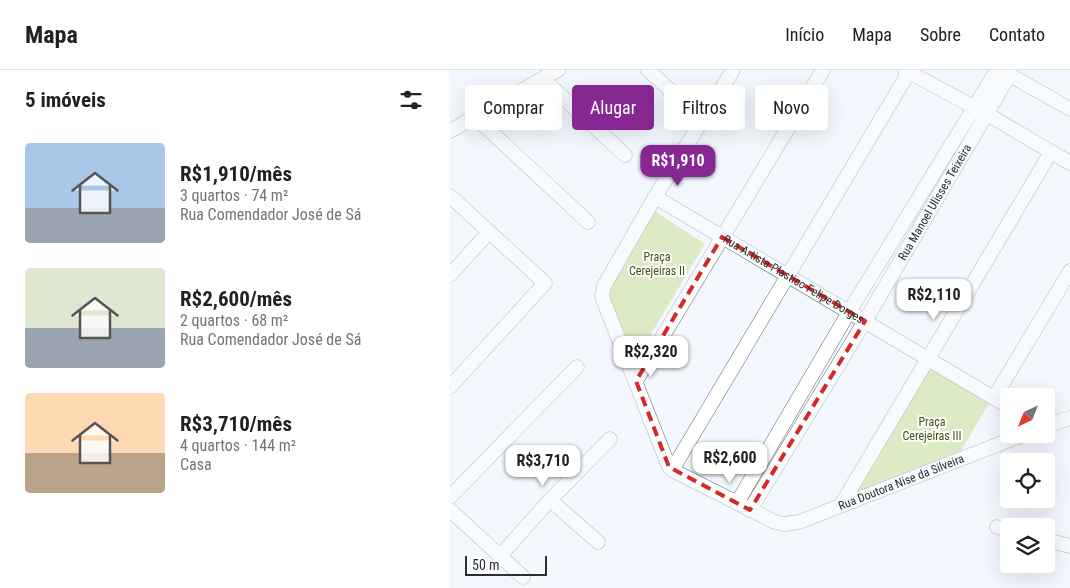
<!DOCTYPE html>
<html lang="pt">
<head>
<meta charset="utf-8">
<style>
  body { margin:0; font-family:"Roboto Condensed",sans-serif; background:#f2f2f2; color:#202124; height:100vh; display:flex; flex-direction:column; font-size:19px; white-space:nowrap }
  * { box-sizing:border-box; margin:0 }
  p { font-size:16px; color:#757577 }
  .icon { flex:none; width:28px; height:28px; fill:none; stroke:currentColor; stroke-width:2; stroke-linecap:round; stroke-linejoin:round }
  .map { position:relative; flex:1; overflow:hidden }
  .sheet { display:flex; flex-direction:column; background:#fff; width:450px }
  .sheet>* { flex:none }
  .top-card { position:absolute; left:15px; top:15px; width:475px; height:45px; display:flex; gap:10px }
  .needle { width:32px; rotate:223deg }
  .fabs { position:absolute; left:550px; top:318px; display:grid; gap:10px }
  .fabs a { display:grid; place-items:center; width:55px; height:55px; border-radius:5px; background:#fff; box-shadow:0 5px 20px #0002; font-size:25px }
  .scale { position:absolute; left:15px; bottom:12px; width:82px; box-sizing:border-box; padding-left:5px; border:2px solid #2d2e31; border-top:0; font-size:14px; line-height:18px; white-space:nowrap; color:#2d2e31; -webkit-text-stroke:4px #fff; paint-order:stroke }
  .price { position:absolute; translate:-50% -42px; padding:0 11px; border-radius:10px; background:#fff; color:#222; font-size:16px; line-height:32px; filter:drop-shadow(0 1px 2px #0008) }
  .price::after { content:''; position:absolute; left:50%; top:30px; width:15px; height:11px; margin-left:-8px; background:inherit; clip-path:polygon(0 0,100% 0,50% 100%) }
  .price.current { background:#862792; color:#fff }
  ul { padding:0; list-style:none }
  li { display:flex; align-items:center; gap:15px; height:125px; padding:0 25px }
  li span { display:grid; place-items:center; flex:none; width:140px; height:100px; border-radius:5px; color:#555 }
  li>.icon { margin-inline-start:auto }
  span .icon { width:60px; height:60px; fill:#fffc; stroke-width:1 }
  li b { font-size:21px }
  h2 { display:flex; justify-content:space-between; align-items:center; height:60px; padding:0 25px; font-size:21px }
  .chip { padding:0 18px; border-radius:5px; background:#fff; box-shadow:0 5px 20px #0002; font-size:18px; line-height:45px }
  .chip.current { background:#862792; color:#fff }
  header { display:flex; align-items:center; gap:30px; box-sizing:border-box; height:70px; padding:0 25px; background:#fff; border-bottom:1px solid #e0e0e0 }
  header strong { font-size:24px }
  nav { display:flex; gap:28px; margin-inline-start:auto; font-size:18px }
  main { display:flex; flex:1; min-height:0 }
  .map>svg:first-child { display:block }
  .green { fill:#c4d983 }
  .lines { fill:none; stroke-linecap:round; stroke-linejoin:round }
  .minor-casing { stroke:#686c71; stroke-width:15 }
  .minor { stroke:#fff; stroke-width:14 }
  .marked { fill:none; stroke:#d62828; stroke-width:4; stroke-dasharray:10 6; stroke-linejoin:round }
  .labels { text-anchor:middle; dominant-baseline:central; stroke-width:4; stroke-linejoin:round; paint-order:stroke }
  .street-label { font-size:12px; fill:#2d2e31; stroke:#fff }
  .park-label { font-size:12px; fill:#455211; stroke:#fff }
</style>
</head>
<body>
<header>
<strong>Mapa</strong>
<nav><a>Início</a><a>Mapa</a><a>Sobre</a><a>Contato</a></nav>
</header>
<main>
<section class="sheet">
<h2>5 imóveis<svg class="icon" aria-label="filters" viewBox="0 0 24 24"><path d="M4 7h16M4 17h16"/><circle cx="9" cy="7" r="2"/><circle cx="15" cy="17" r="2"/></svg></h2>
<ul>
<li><span style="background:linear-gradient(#a9c7e8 65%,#9aa5b1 0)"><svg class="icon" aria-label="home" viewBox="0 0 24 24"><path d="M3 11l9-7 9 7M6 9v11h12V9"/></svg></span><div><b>R$1,910/mês</b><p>3 quartos · 74 m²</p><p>Rua Comendador José de Sá</p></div></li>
<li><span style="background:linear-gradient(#dfe7d0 60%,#9aa5b1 0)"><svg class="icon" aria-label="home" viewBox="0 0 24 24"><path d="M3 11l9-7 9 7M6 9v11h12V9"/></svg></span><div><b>R$2,600/mês</b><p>2 quartos · 68 m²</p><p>Rua Comendador José de Sá</p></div></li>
<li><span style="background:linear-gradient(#ffd9b3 60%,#b9a48a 0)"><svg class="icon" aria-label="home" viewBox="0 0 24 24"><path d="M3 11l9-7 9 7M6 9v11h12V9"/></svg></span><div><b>R$3,710/mês</b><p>4 quartos · 144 m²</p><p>Casa</p></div></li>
</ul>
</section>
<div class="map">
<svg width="620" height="518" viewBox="0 0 620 518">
  <rect width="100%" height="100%" fill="#f3f8fe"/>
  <!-- green -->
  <g class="green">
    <polygon points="203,140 255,174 186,289 156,223"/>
    <polygon points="478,294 541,330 503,394 393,436"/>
  </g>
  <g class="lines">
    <!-- minor casing -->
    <g class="minor-casing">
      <g id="minor">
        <polyline points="198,0 221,21"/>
        <path id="s1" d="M283,0L205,127L154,216L152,226L154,232L219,397L226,402L325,452L334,454L349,452L575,364"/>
        <polyline points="455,0 537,44 620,93"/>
        <polyline points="553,1 620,39"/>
        <polyline points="93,9 175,85"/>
        <polyline points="25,47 138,152"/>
        <polyline points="0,61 108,0"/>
        <polyline points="0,126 95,213 0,317"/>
        <path id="s2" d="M205,127L559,337"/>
        <polyline points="0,205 39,162"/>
        <polyline points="186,311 373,0"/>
        <polyline points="544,328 620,201"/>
        <polyline points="596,356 620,348"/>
        <polyline points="222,400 459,2"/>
        <polyline points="0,427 127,297"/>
        <polyline points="100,430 148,472"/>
        <polyline points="287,433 399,242 547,0"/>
        <polyline points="391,435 601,82"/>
        <polyline points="0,440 73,507"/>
        <path id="s3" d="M300,440L415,251L560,4"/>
        <polyline points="547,457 559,460"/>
        <polyline points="596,470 620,476"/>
        <polyline points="50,486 100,430 160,369"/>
      </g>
    </g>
    <!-- minor -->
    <use href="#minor" class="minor"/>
  </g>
  <!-- marked area -->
  <path d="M0 0H620V518H0ZM272,167L415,251L300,440L219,397L186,311Z" fill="#f3f8fe" fill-opacity=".55" fill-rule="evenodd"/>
  <path class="marked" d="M272,167L415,251L300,440L219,397L186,311Z"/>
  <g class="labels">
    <!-- street labels -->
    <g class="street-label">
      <text stroke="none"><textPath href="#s3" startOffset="359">Rua Manoel Ulisses Teixeira</textPath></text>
      <text stroke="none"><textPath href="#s2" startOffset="161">Rua Artista Plastico Felipe Dorges</textPath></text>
      <text stroke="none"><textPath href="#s1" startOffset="699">Rua Doutora Nise da Silveira</textPath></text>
    </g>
    <!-- park labels -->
    <g class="park-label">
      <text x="207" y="187">Praça<tspan x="207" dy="14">Cerejeiras II</tspan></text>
      <text x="482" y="352">Praça<tspan x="482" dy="14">Cerejeiras III</tspan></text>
    </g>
  </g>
</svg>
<div class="fabs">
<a><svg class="needle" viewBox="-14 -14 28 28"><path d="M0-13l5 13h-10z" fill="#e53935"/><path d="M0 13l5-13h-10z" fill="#757577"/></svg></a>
<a><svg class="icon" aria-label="locate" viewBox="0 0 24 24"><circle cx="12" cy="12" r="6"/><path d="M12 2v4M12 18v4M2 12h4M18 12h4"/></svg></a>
<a><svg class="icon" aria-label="layers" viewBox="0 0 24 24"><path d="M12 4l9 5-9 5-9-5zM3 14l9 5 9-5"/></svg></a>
</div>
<div class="scale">50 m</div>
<b class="price current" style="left:228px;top:117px">R$1,910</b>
<b class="price" style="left:484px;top:251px">R$2,110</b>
<b class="price" style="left:201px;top:308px">R$2,320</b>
<b class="price" style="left:280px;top:414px">R$2,600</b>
<b class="price" style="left:93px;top:417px">R$3,710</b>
<div class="top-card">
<a class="chip">Comprar</a>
<a class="chip current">Alugar</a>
<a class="chip">Filtros</a>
<a class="chip">Novo</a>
</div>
</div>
</main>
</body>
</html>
